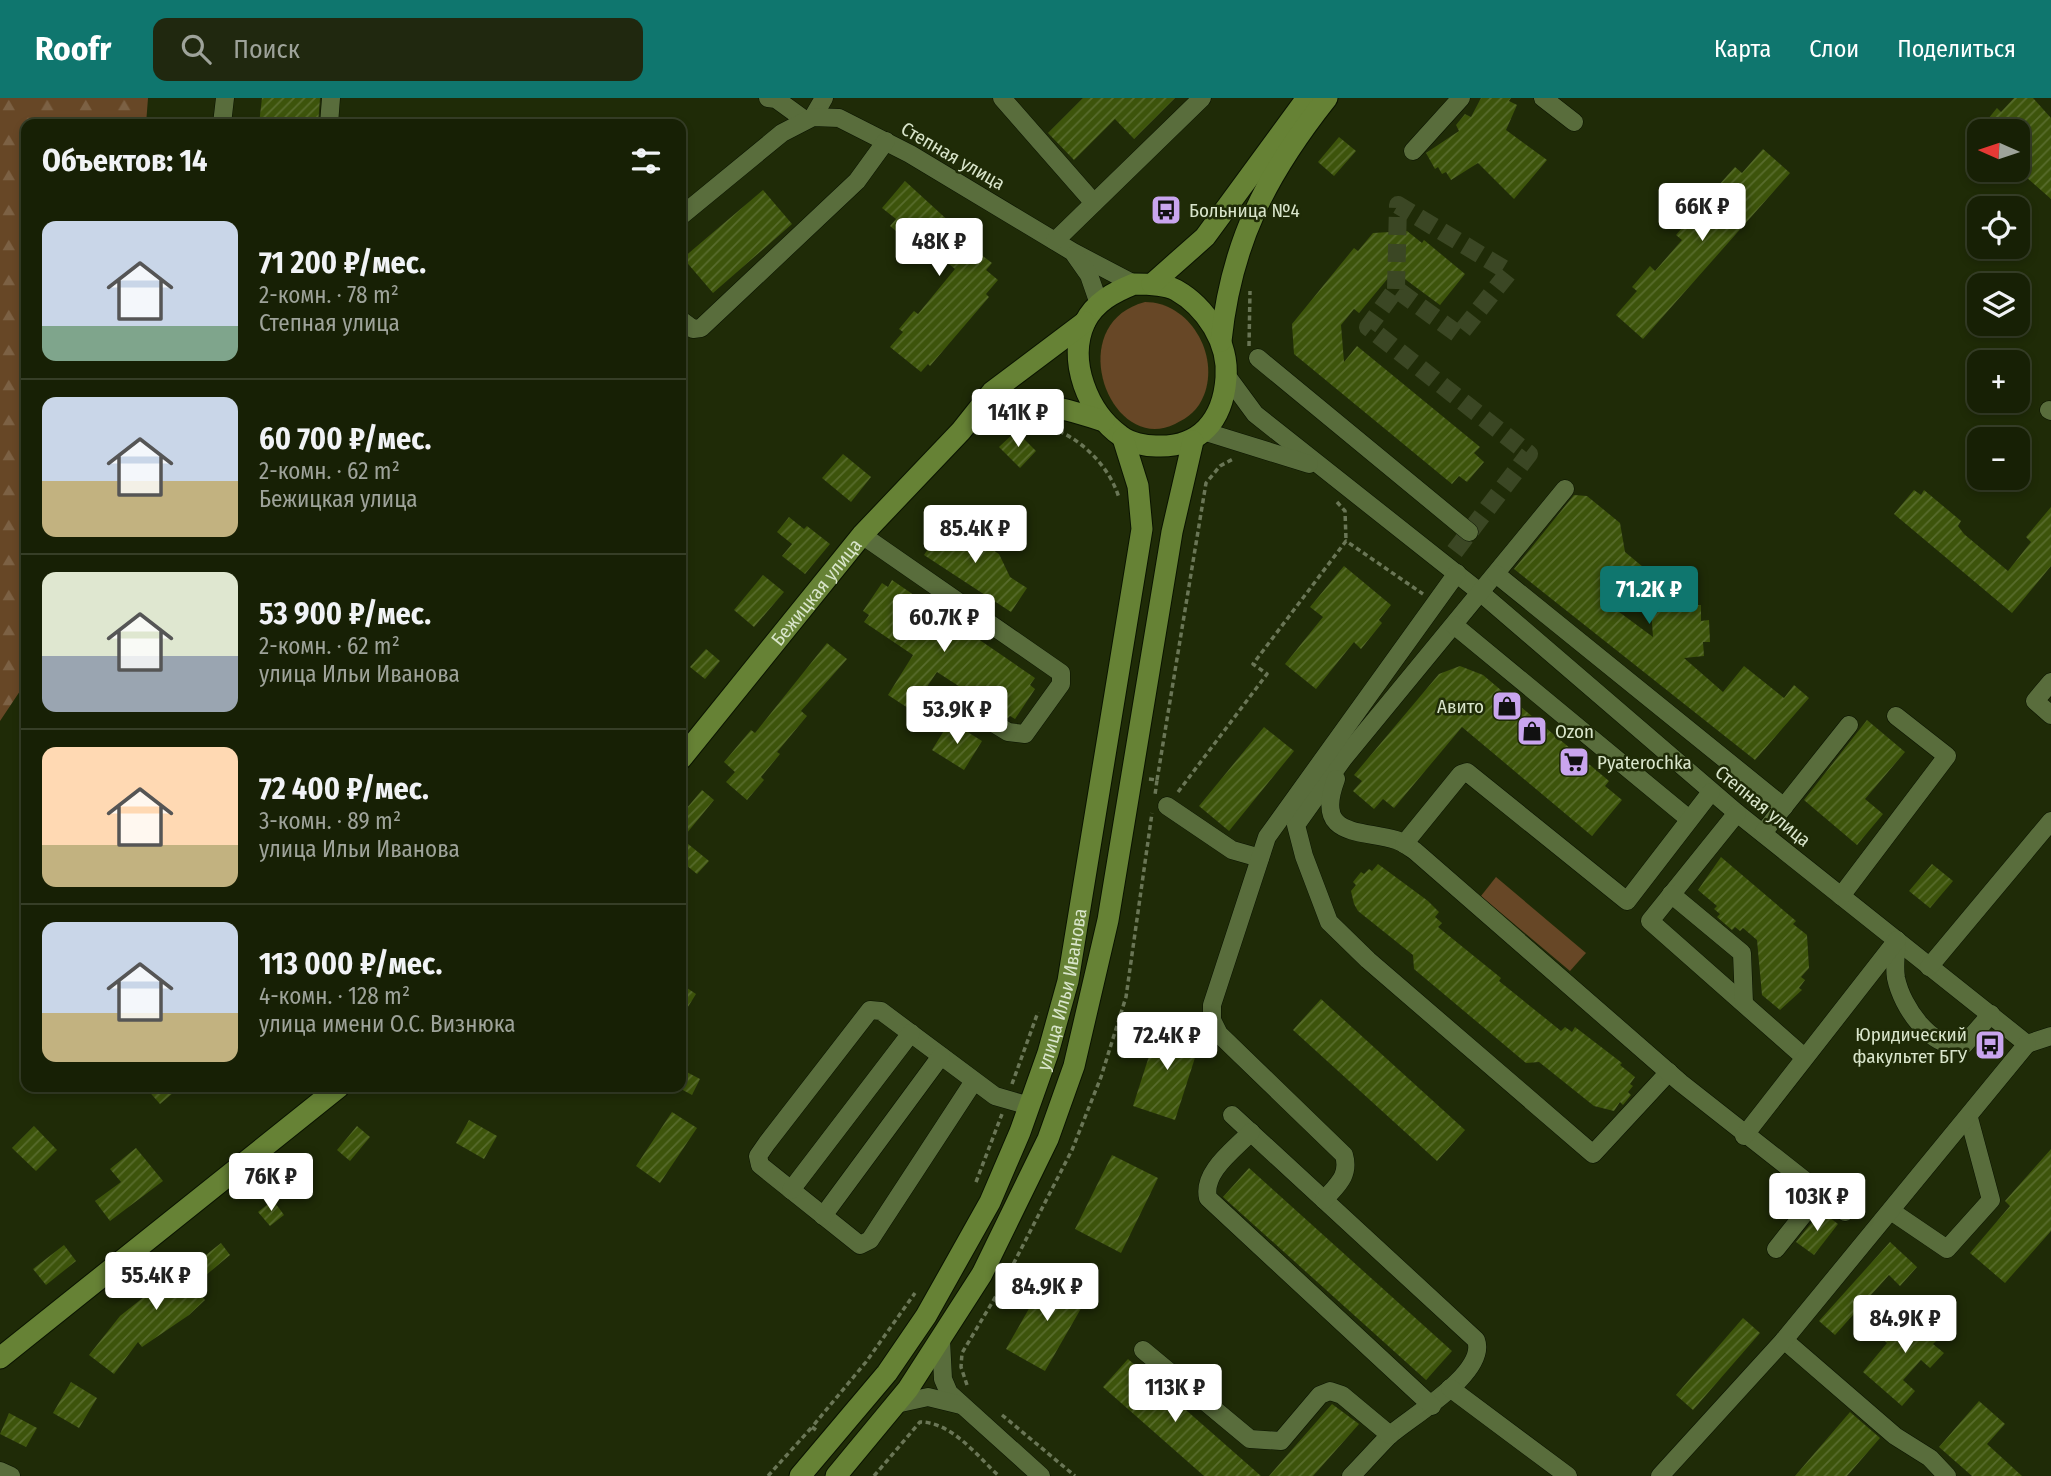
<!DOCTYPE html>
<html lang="ru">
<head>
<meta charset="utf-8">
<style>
  body { margin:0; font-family:"Fira Sans Condensed",sans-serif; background:#20280f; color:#f1f3f6; height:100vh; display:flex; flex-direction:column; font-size:26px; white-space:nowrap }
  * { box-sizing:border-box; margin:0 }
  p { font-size:23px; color:#9ea39a }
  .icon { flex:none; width:38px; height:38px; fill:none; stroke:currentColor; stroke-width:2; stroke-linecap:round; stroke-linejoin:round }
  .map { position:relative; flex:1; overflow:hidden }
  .drawer { position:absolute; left:21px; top:21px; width:665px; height:973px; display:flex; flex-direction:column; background:#172005; border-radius:14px; box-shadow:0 4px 10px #0003,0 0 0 2px #363e27 }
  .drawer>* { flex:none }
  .needle { width:46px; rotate:273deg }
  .fabs { position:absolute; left:1967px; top:21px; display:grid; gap:14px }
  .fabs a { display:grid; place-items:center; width:63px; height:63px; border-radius:14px; background:#172005; box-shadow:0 4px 10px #0003,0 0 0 2px #363e27; font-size:35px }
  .price { position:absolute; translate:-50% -60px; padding:0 16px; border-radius:7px; background:#fff; color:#222; font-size:23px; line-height:46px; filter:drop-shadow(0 2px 4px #0008) }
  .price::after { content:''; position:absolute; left:50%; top:42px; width:21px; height:16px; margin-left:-10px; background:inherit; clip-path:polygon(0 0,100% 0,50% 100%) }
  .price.current { background:#0f766e; color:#fff }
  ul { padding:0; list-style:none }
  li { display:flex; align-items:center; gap:21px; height:175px; padding:0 21px }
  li+li { border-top:2px solid #363e27 }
  li span { display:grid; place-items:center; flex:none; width:196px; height:140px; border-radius:14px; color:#555 }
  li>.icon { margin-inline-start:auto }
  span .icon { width:84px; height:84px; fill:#fffc; stroke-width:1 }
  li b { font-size:30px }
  h2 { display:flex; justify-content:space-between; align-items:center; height:84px; padding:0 21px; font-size:30px }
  header { display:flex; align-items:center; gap:42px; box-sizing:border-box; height:98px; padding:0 35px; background:#0f766e; color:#fff }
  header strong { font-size:33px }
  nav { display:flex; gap:38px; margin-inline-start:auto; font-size:24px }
  .search { width:490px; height:63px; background:#20280f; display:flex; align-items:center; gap:18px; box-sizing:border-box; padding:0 24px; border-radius:14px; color:#9ea39a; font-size:26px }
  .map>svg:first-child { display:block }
  .green { fill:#674726 }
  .forest { fill:url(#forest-firs) }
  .building { fill:url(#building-hatch) }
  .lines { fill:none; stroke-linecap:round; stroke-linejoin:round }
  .minor-tunnel { stroke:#3b4724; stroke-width:18; stroke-dasharray:18 9; stroke-linecap:butt }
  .minor-casing { stroke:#0a1300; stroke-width:19 }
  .major-casing { stroke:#0a1300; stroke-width:23 }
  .path { stroke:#6a7656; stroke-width:3.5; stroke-dasharray:5 3.5; stroke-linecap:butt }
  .minor { stroke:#596d3c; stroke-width:18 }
  .major { stroke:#668235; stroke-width:21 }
  .labels { text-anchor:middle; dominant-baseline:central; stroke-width:5; stroke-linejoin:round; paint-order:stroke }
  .street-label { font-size:19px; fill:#d9e5cb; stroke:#1f2b07 }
  .poi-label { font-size:19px; fill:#d9e5cb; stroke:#1f2b07; text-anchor:start }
</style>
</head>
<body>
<header>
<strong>Roofr</strong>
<div class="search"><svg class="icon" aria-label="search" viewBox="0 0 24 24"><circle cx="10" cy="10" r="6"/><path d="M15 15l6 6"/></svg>Поиск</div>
<nav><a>Карта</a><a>Слои</a><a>Поделиться</a></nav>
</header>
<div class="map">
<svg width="2051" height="1378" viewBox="0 0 2051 1378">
  <defs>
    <pattern id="forest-firs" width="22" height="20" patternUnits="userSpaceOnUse" patternTransform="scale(1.75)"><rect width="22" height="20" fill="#674726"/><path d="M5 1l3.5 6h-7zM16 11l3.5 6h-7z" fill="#7c6144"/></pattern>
    <pattern id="building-hatch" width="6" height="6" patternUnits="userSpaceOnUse" patternTransform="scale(1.75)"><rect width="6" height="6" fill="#3d540b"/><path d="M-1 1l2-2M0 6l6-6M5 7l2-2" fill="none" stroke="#586c2d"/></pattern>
  </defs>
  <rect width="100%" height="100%" fill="#1f2b07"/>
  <!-- green -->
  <g class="green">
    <path d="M1145,204C1189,204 1220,256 1204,297C1198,312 1189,319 1175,326C1110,358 1061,226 1145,204Z"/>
    <polygon points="1496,779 1586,855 1570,873 1481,798"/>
  </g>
  <!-- forest -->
  <polygon class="forest" points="0,0 148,0 146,26 26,26 26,584 0,623"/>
  <!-- building -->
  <g class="building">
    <polygon points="262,0 320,0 318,26 259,26"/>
    <polygon points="1083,0 1175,0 1134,41 1115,21 1074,62 1048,35"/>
    <polygon points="1481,0 1511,0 1509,3 1517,7 1506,32 1547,62 1514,101 1478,65 1451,82 1446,74 1442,76 1438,69 1435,71 1426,55 1459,33 1456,27 1465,16 1471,19"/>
    <polygon points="2014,0 2033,0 2051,20 2051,101 2018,72 2018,33 1985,33 1992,25 1988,21 1997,10 2001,14"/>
    <polygon points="1339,39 1356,53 1334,78 1318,64"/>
    <polygon points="1763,51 1790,75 1643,241 1616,217 1637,193 1632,189 1650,168 1655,173 1682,142 1676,137 1693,117 1699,123 1725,94 1718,88 1735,69 1742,75"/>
    <polygon points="905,83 965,138 967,135 980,146 975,152 992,165 986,172 998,182 986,196 989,199 930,268 928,266 921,274 890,249 903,234 899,231 914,213 918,216 955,171 928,149 926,152 910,138 907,142 890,128 896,121 882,110"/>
    <polygon points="763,92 792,126 713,195 683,160"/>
    <polygon points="1407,133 1422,145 1424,142 1465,176 1440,207 1394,173 1359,215 1354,211 1341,227 1344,264 1357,248 1480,349 1474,355 1484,364 1467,384 1459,378 1452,386 1294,256 1292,226 1354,150 1358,153 1373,135"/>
    <polygon points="1016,333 1036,353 1020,370 999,349"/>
    <polygon points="843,356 871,379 851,404 822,380"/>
    <polygon points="1914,392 1921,397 1924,392 1961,423 1958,428 1964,436 2008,473 2031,444 2026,439 2051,409 2051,468 2012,515 1894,416"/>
    <polygon points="1574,397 1587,398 1620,425 1625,454 1643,469 1611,508 1653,539 1651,510 1667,509 1666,503 1686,502 1687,507 1701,507 1701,523 1709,522 1710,544 1703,544 1704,558 1684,560 1723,594 1744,568 1784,600 1794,587 1809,600 1755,662 1514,471"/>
    <polygon points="789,419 804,431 807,428 830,446 805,476 782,458 792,446 777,434"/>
    <polygon points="947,422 999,456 1010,479 1027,490 1011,514 924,457"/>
    <polygon points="1344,468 1391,507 1379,522 1382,525 1361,551 1354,544 1316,591 1285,566 1323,519 1310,509"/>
    <polygon points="763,477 784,494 754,529 734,512"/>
    <polygon points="892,482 1035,580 1030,587 1035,591 1015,621 1010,618 1008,620 937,574 911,612 888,597 913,557 864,524 869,517 863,513 882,485 888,489"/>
    <polygon points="827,545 847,561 801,613 807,618 777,654 780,656 761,679 764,682 747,702 726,684 735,674 724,664 751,632 755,635"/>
    <polygon points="706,551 720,563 705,581 690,569"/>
    <polygon points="1460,568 1483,577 1609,683 1605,688 1622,702 1592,738 1462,629 1394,710 1383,701 1374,711 1353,693 1362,683 1354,677 1439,576"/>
    <polygon points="1867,622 1905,654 1865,701 1883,716 1857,747 1804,702"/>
    <polygon points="950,623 982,643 964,672 932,652"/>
    <polygon points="1264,629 1294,653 1229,733 1199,708"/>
    <polygon points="702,692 714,702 682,741 709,763 697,776 681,763 681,717"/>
    <polygon points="1721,759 1796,823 1793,826 1807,837 1809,870 1801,879 1805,882 1799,890 1802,892 1780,912 1762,897 1757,842 1743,830 1740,833 1735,829 1732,832 1717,819 1720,816 1714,811 1717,808 1698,792"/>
    <polygon points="1378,766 1428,803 1439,814 1435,819 1442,825 1438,829 1501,880 1499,883 1561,933 1565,929 1572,934 1575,929 1622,965 1620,967 1635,979 1630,986 1633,988 1628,994 1631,997 1623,1007 1620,1004 1614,1013 1594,1008 1539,964 1526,965 1414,871 1413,857 1358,813 1354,806 1351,793 1356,787 1353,784 1361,774 1364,776 1369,771 1372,773"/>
    <polygon points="1932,766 1953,783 1930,810 1909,793"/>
    <polygon points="681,886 696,896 681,920"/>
    <polygon points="1321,901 1465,1032 1437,1063 1293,932"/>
    <polygon points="1159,927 1201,941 1175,1022 1133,1008"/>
    <polygon points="681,971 700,981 692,997 681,991"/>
    <polygon points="145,989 180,989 160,1006"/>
    <polygon points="672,1014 697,1030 660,1085 636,1068"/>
    <polygon points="469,1022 497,1038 484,1061 456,1045"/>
    <polygon points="34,1028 57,1052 36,1073 12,1050"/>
    <polygon points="357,1028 370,1039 350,1063 337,1052"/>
    <polygon points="136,1050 163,1083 110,1123 95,1103 121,1084 110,1071"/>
    <polygon points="2051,1051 2051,1133 2005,1185 1970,1155 2010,1108 2005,1103"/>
    <polygon points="1112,1057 1158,1080 1121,1155 1075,1131"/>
    <polygon points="1249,1070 1452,1253 1426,1282 1223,1099"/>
    <polygon points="273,1102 284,1117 270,1128 258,1114"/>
    <polygon points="1821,1113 1838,1126 1814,1157 1796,1144"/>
    <polygon points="1890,1144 1917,1169 1900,1188 1889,1177 1835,1237 1819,1223"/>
    <polygon points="221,1145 230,1157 193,1188 205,1202 189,1217 142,1249 138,1244 114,1276 89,1257 120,1218 179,1171 182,1176"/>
    <polygon points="64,1147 76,1163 46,1187 33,1171"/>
    <polygon points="1048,1177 1087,1200 1045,1273 1006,1251"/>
    <polygon points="1915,1210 1944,1235 1933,1246 1944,1255 1930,1270 1921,1262 1903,1282 1915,1293 1902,1308 1863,1274 1887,1245 1879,1238 1889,1226 1896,1232"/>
    <polygon points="1743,1220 1760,1235 1693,1312 1676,1297"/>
    <polygon points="1128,1261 1261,1378 1204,1378 1103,1289"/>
    <polygon points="71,1284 97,1300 79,1330 53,1315"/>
    <polygon points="1979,1303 2005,1326 1987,1346 2022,1378 1972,1378 1939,1349"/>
    <polygon points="1332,1306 1359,1326 1313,1378 1269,1378"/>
    <polygon points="1850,1314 1880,1340 1847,1378 1795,1378"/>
    <polygon points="9,1315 37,1330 26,1349 0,1336"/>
  </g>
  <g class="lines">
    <!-- minor-tunnel -->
    <polyline class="minor-tunnel" points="1396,191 1398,107 1509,174 1459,237 1396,191 1368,229 1529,356 1445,466"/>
    <!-- minor casing -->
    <g class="minor-casing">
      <g id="minor">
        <polyline points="768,0 776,1 805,22"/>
        <polyline points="1002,0 1094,105"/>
        <polyline points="1543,0 1574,24"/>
        <polyline points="813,19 824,0"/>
        <polyline points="222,26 225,0"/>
        <polyline points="329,26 331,0"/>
        <polyline points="1413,53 1461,0"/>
        <polyline points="681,118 782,35 813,19 839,20 910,56 1073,154 1134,186"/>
        <polyline points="1055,143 1202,0"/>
        <polyline points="1075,157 1089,177 1099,206"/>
        <polyline points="681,222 693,231 701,230 857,83 886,43"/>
        <polyline points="1258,260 1469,434"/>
        <polyline points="1227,278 1255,316 1481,495 1737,715 2027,946 2051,938"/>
        <polyline points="2049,312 2051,313"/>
        <polyline points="1206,334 1309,366"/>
        <polyline points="1565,391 1343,661 1296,727 1304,758 1329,824 1368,862 1593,1056 1669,974"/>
        <polyline points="862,437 1061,575 1061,586 1025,636 1008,634 954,601"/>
        <polyline points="1496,476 1784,709"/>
        <polyline points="1454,527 1689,721"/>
        <polyline points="2051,584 2035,603 2051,617"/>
        <path d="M1336,681C1314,740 1359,731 1396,742C1403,744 1409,749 1415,753L1681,985L1845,1114"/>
        <polyline points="1167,708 1232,752 1260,760"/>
        <polyline points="1737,715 1650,823 1804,959"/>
        <polyline points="1763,735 1849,627"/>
        <polyline points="1404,746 1461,676 1467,674 1627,803 1711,694"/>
        <polyline points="1671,796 1742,855 1744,905"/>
        <polyline points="1841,798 1947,658 1896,618"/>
        <path d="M1897,842C1896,854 1894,868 1896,880C1902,909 1931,952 1964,947L1991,916"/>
        <polyline points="1929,869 2051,723"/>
        <polyline points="974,983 870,1142 860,1147 760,1067 758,1058 767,1045 870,912 881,913 995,998 1030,1008"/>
        <path d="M1232,1017L1476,1242C1488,1275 1410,1319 1389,1338C1376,1351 1364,1365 1351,1378"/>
        <path d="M1251,1034C1234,1052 1202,1074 1208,1100L1432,1308"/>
        <polyline points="1744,1038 1897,842"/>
        <polyline points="791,1092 911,935"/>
        <path d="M1324,1102C1337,1087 1350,1078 1344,1057L1219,936L1212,922V907L1267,739L1457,475"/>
        <polyline points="1891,1113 1947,1151 1991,1102 1969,1020"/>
        <polyline points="823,1118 941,958"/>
        <polyline points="1776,1151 1820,1096"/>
        <polyline points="941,1242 943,1281 949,1295 1041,1378"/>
        <polyline points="1784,1242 1895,1338 1930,1360 1947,1378"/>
        <polyline points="1143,1252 1250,1341 1281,1343 1320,1297 1330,1293 1342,1297 1390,1337"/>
        <polyline points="1450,1290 1568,1378"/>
        <polyline points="896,1306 928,1299 961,1307"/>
        <polyline points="0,1373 11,1378"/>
        <polyline points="1660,1378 1784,1242 2027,946"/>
      </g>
    </g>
    <!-- major casing -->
    <g class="major-casing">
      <g id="major">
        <path d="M1134,186C1147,186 1164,186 1176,192C1206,209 1229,245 1226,280C1223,322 1200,350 1156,348C1145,348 1130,345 1121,338C1088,315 1067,263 1085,224C1095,204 1114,194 1134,186Z"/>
        <polyline points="1152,186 1205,139 1307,0"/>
        <path d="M1221,243C1231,145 1266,77 1327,0"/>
        <path d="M974,323C1012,293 1062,310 1104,323"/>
        <path id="s1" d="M681,661L862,437L961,333L992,294L1085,224"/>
        <polyline points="0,1260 339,989"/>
        <path id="s2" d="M800,1378L887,1275L926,1218L990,1104L1020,1034L1048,955L1068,883L1142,431L1138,388L1123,340"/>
        <polyline points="836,1378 908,1291 982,1176 1048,1041 1074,968 1108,822 1172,434 1193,343"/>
      </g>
    </g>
    <!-- path -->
    <g class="path">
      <polyline points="1249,248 1250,193"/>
      <path d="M1051,330C1081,340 1110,369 1119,400"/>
      <polyline points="1337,404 1345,413 1346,442"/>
      <polyline points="1149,681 1157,682 1155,697"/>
      <polyline points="1157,682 1206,385 1220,368 1233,361"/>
      <polyline points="1178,694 1267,576 1253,566 1346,443 1423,496"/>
      <polyline points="1012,986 1038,914"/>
      <polyline points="976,1084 1002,1016"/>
      <polyline points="967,1287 961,1269 962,1255 1002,1188 1072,1052 1101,979 1126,899 1152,715"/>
      <polyline points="1002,1317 1075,1378"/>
      <polyline points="816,1332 812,1329 866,1264 915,1195"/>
      <polyline points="768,1378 812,1329"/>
      <path d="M874,1378L920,1324C952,1324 977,1358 999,1378"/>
    </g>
    <!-- minor -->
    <use href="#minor" class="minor"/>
    <!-- major -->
    <use href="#major" class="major"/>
  </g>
  <!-- icons -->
  <defs>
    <g id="bus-square" transform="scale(1.575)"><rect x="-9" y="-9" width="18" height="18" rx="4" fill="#c9a5ee" stroke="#1f2b07"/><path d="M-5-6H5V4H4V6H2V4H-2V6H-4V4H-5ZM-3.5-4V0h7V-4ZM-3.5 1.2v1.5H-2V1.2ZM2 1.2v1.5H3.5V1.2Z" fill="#111"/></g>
    <g id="shop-square" transform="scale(1.575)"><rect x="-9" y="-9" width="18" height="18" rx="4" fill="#c9a5ee" stroke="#1f2b07"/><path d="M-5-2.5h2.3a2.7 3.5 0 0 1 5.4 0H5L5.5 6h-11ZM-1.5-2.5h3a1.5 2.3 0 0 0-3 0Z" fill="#111"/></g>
    <g id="supermarket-square" transform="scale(1.575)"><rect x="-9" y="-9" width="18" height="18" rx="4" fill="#c9a5ee" stroke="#1f2b07"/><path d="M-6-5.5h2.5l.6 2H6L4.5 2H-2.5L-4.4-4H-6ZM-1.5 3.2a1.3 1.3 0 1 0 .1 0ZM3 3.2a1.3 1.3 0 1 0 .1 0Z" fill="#111"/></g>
  </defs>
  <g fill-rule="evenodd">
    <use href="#bus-square" x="1166" y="112"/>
    <use href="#shop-square" x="1507" y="608"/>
    <use href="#shop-square" x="1532" y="633"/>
    <use href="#supermarket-square" x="1574" y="664"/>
    <use href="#bus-square" x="1990" y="947"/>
  </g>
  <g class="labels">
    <!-- street labels -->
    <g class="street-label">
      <text transform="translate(953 58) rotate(30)">Степная улица</text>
      <text stroke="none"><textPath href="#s1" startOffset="215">Бежицкая улица</textPath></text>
      <text transform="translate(1763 708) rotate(39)">Степная улица</text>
      <text stroke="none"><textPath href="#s2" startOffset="560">улица Ильи Иванова</textPath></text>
    </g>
    <!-- poi labels -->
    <g class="poi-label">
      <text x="1189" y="112">Больница №4</text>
      <text x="1484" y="608" text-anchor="end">Авито</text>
      <text x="1555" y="633">Ozon</text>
      <text x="1597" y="664">Pyaterochka</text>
      <text x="1967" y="936" text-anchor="end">Юридический<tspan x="1967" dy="22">факультет БГУ</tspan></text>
    </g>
  </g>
</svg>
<div class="fabs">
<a><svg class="needle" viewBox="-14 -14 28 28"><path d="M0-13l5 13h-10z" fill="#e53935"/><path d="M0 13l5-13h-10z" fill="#9ea39a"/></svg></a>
<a><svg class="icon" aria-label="locate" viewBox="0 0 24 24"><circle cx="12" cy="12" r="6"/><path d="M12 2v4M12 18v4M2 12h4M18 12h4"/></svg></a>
<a><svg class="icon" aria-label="layers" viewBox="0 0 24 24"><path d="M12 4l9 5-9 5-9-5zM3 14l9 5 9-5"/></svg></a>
<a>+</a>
<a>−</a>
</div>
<b class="price" style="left:1702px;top:145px">66K ₽</b>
<b class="price" style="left:939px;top:180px">48K ₽</b>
<b class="price" style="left:1018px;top:351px">141K ₽</b>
<b class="price" style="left:975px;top:467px">85.4K ₽</b>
<b class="price current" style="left:1649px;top:528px">71.2K ₽</b>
<b class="price" style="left:944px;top:556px">60.7K ₽</b>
<b class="price" style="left:957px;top:648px">53.9K ₽</b>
<b class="price" style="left:1167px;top:974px">72.4K ₽</b>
<b class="price" style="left:271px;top:1115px">76K ₽</b>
<b class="price" style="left:1817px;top:1135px">103K ₽</b>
<b class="price" style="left:156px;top:1214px">55.4K ₽</b>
<b class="price" style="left:1047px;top:1225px">84.9K ₽</b>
<b class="price" style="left:1905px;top:1257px">84.9K ₽</b>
<b class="price" style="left:1175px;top:1326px">113K ₽</b>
<section class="drawer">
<h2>Объектов: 14<svg class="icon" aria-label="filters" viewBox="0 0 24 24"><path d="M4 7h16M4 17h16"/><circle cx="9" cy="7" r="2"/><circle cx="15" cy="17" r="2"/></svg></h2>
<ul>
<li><span style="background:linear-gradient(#c9d6e8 75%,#7fa58c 0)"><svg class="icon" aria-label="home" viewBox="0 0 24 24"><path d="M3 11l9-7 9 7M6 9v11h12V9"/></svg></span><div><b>71 200 ₽/мес.</b><p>2-комн. · 78 m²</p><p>Степная улица</p></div></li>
<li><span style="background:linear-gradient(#c9d6e8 60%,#c2b280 0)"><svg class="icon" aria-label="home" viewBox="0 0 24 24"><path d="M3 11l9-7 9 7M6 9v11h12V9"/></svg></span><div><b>60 700 ₽/мес.</b><p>2-комн. · 62 m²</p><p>Бежицкая улица</p></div></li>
<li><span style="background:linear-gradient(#dfe7d0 60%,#9aa5b1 0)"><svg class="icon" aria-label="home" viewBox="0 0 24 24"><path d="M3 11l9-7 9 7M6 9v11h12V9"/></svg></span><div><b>53 900 ₽/мес.</b><p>2-комн. · 62 m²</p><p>улица Ильи Иванова</p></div></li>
<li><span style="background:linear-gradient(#ffd9b3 70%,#c2b280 0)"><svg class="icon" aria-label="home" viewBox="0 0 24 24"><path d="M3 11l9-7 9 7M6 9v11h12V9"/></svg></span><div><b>72 400 ₽/мес.</b><p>3-комн. · 89 m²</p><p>улица Ильи Иванова</p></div></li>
<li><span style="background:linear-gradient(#c9d6e8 65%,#c2b280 0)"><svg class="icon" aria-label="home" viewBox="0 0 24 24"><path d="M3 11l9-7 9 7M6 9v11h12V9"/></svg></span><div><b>113 000 ₽/мес.</b><p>4-комн. · 128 m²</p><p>улица имени О.С. Визнюка</p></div></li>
</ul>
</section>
</div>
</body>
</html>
